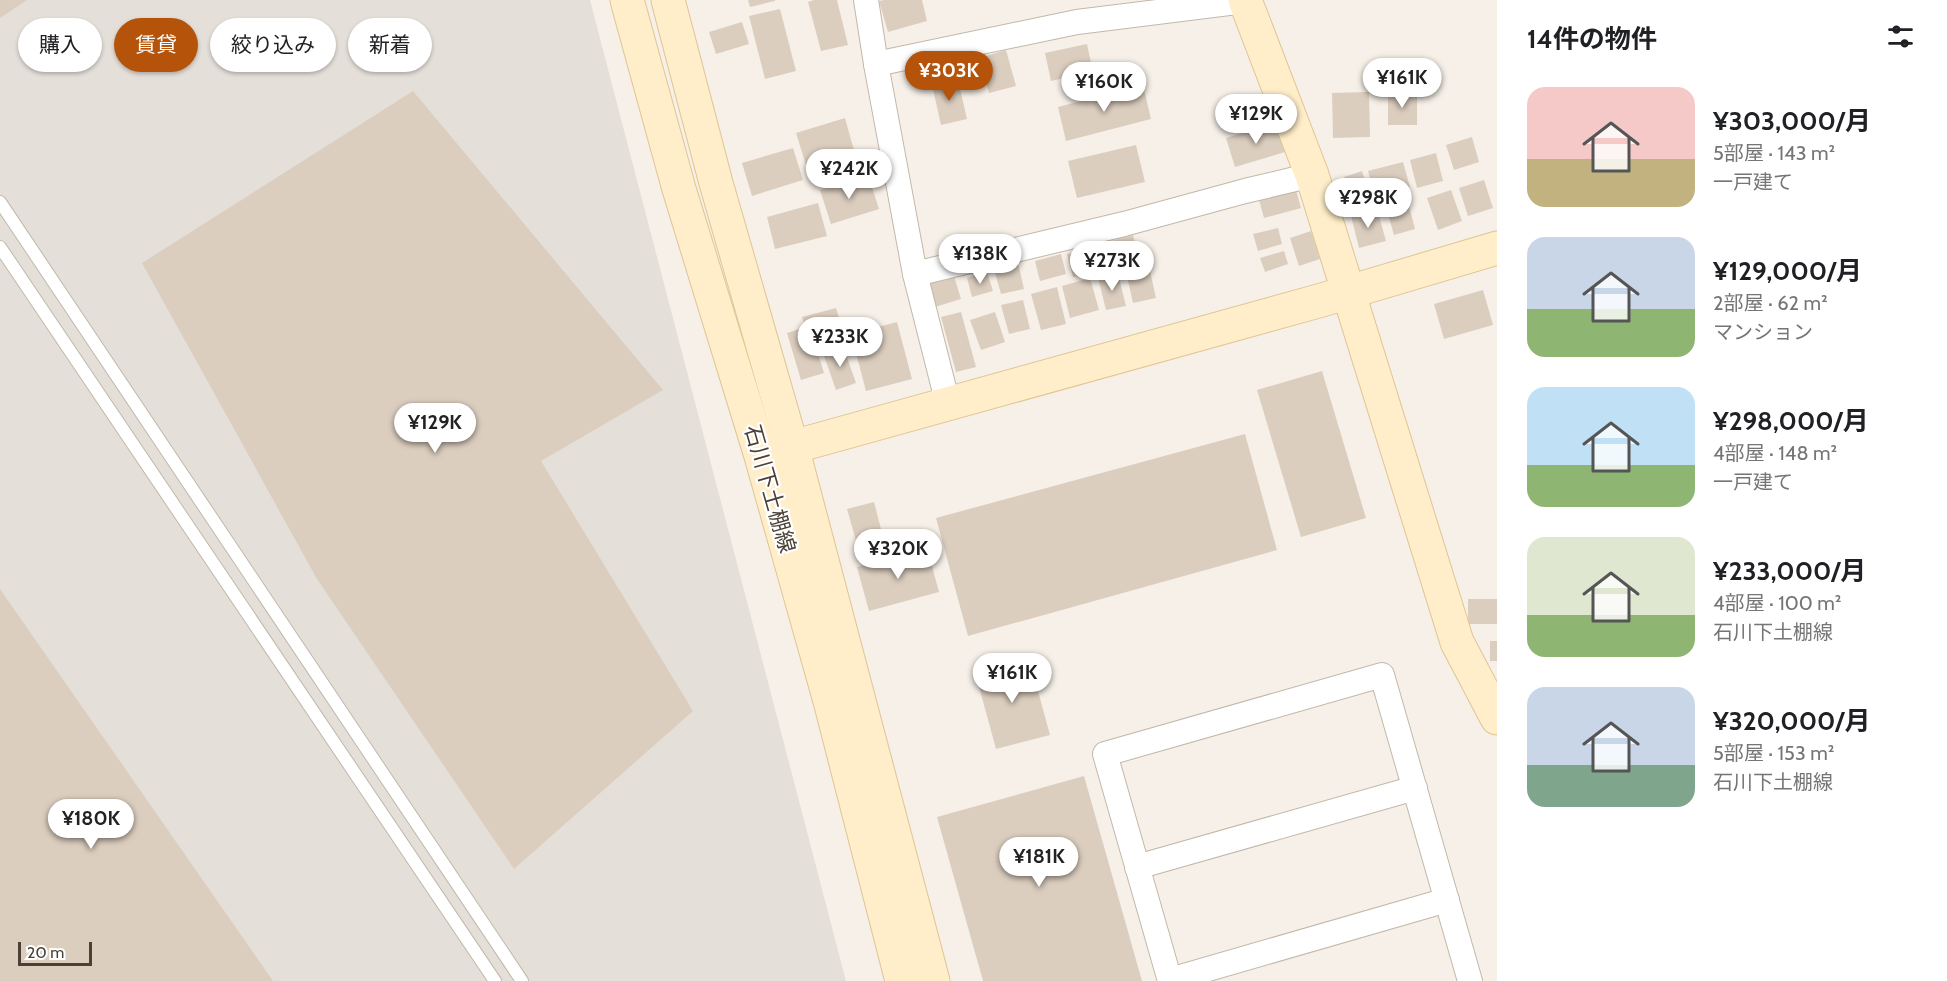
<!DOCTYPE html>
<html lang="ja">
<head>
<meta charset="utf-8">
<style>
  body { margin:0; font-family:Cabin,"Noto Sans JP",sans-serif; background:#f6f6f6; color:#202124; height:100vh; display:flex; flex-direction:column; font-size:22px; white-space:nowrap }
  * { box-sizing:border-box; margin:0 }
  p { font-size:20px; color:#757577 }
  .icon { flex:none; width:33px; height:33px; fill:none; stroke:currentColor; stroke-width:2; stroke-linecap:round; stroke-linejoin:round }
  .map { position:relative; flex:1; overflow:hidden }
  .drawer { display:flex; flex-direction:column; background:#fff; width:450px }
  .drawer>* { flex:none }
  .guide { position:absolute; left:18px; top:18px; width:570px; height:54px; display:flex; gap:12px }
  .scale { position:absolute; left:18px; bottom:15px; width:74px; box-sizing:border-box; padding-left:6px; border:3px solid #4a4035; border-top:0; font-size:16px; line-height:21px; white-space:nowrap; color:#4a4035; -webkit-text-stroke:4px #fff; paint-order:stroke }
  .price { position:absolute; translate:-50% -51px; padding:0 14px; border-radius:21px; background:#fff; color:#222; font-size:20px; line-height:39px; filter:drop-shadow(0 2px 3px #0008) }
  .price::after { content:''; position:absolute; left:50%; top:36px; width:18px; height:14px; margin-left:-9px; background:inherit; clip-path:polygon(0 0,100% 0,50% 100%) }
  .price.current { background:#b45309; color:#fff }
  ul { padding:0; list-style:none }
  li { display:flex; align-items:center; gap:18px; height:150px; padding:0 30px }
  li span { display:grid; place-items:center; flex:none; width:168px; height:120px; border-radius:18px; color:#555 }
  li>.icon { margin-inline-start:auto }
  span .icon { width:72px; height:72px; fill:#fffc; stroke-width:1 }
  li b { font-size:26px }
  h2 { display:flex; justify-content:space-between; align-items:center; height:72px; padding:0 30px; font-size:26px }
  .pill { padding:0 21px; border-radius:27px; background:#fff; box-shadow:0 2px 4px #0004; font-size:21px; line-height:54px }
  .pill.current { background:#b45309; color:#fff }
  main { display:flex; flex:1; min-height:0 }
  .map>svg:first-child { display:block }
  .industrial { fill:#e5dfd9 }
  .building { fill:#dccebf }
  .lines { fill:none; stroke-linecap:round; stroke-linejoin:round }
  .lane-casing { stroke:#c2b8a9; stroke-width:14 }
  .street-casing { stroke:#c2b8a9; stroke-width:26 }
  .secondary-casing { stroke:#dec594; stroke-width:35 }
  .lane { stroke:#fff; stroke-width:12 }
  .street { stroke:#fff; stroke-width:24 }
  .secondary { stroke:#ffeec9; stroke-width:33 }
  .labels { text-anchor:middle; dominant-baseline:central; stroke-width:4.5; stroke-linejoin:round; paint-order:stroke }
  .street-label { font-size:22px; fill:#4a4035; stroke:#fff }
</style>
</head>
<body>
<main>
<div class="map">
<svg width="1497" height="981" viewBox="0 0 1497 981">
  <rect width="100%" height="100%" fill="#f6f0e8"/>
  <!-- industrial -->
  <polygon class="industrial" points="0,0 590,0 846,981 0,981"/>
  <!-- building -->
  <g class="building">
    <polygon points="0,0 27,0 0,18"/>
    <polygon points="748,0 775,0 775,1 750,7"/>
    <polygon points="814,0 837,0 848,45 821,51 808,2"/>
    <polygon points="884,0 922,0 927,21 888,32 879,1"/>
    <polygon points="780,9 796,71 765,79 749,16"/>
    <polygon points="742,22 749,44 716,54 709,32"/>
    <polygon points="1087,44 1093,72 1051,81 1045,53"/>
    <polygon points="1006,50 1016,86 989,93 979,58"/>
    <polygon points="958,80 967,119 941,125 932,85"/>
    <polygon points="1143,85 1151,119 1066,141 1058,107"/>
    <polygon points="413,91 663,390 541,461 693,711 514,869 317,579 142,263"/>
    <polygon points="1369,92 1370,137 1333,138 1332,93"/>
    <rect x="1388" y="93" width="29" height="32"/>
    <polygon points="845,118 855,154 807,168 796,133"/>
    <polygon points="1276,123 1285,152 1235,167 1226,138"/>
    <polygon points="1472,137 1479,162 1454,170 1446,145"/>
    <polygon points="1136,145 1145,182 1077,198 1068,161"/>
    <polygon points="793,148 803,180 752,196 742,163"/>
    <polygon points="1436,153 1443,181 1417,188 1410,160"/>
    <polygon points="1403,162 1410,187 1375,196 1368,171"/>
    <polygon points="1362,171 1371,201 1353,207 1344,177"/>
    <polygon points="868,175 879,209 831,224 820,190"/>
    <polygon points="1484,180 1493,208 1468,216 1459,188"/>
    <polygon points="1296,190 1301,208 1264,218 1259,200"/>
    <polygon points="1451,190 1462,221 1438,230 1427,198"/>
    <polygon points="1408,202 1415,229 1394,235 1386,207"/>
    <polygon points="818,203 827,236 775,249 767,217"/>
    <polygon points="1377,209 1386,241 1359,248 1351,216"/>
    <polygon points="1278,228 1282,244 1258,251 1253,234"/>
    <polygon points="1311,231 1320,259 1299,266 1290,238"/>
    <polygon points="1133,235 1140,263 1115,270 1108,242"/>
    <polygon points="1084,251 1090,274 1073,277 1067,254"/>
    <polygon points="1284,251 1288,264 1265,272 1260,258"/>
    <polygon points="1061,254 1066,274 1040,281 1035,261"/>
    <polygon points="1018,263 1024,289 1001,294 994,269"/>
    <polygon points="1150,271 1156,298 1133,303 1127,276"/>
    <polygon points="987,272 993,291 972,297 967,278"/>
    <polygon points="1118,274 1126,306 1106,310 1098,278"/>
    <polygon points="954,276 961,299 935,307 928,283"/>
    <polygon points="1090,278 1099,310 1070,318 1062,286"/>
    <polygon points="1057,287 1066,324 1041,330 1031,294"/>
    <polygon points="1483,290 1493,325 1444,339 1434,304"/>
    <polygon points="1023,300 1030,329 1009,334 1001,305"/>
    <polygon points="836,308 845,338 816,347 824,373 801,380 787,333 805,327 802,317"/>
    <polygon points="961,312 976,367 956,372 941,317"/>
    <polygon points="995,312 1005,342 981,350 970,320"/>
    <polygon points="897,322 912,379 866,391 851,334"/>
    <polygon points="843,346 856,383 836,390 823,353"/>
    <polygon points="1322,371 1366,518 1301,537 1257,390"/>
    <polygon points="1245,434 1277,550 968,636 936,518"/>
    <polygon points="874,502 886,548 860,555 847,509"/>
    <polygon points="927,548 939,592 869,611 857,567"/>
    <polygon points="0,589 273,981 0,981"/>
    <rect x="1468" y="599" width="29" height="25"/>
    <rect x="1490" y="641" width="7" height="20"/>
    <polygon points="1029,658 1050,735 996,749 975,672"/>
    <polygon points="1084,776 1142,981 983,981 937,817"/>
  </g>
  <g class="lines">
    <!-- lane casing -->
    <g class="lane-casing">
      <g id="lane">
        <polyline points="0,202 522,981"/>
        <polyline points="0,247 495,981"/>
      </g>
    </g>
    <!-- street casing -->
    <g class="street-casing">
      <g id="street">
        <polyline points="866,0 876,64 915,274 948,404"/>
        <polyline points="876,64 1077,22 1245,1"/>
        <polyline points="915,274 1124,224 1245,191 1312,175"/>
        <polyline points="1137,867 1415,788"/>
        <polyline points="1170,980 1447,900"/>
        <polyline points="1170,981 1105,754 1382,675 1470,981"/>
      </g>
    </g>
    <!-- secondary casing -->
    <g class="secondary-casing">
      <g id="secondary">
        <polyline points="627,0 679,189 761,456 830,701 902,981"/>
        <polyline points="668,0 716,183 792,447 933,981"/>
        <polyline points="1245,0 1312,175 1457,642 1497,718"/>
        <polyline points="771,453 1322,300 1497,248"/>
      </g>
    </g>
    <!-- lane -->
    <use href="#lane" class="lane"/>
    <!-- street -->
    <use href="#street" class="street"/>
    <!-- secondary -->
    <use href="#secondary" class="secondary"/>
  </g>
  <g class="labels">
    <!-- street labels -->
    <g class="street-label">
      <text transform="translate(770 489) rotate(74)">石川下土棚線</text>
    </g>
  </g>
</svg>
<div class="scale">20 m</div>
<b class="price current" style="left:949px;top:102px">¥303K</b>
<b class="price" style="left:1402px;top:109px">¥161K</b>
<b class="price" style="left:1104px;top:113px">¥160K</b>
<b class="price" style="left:1256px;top:145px">¥129K</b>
<b class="price" style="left:849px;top:200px">¥242K</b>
<b class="price" style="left:1368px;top:229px">¥298K</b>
<b class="price" style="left:980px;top:285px">¥138K</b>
<b class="price" style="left:1112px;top:292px">¥273K</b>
<b class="price" style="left:840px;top:368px">¥233K</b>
<b class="price" style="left:435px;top:454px">¥129K</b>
<b class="price" style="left:898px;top:580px">¥320K</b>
<b class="price" style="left:1012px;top:704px">¥161K</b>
<b class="price" style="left:91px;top:850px">¥180K</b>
<b class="price" style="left:1039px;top:888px">¥181K</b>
<div class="guide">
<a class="pill">購入</a>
<a class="pill current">賃貸</a>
<a class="pill">絞り込み</a>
<a class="pill">新着</a>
</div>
</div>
<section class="drawer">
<h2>14件の物件<svg class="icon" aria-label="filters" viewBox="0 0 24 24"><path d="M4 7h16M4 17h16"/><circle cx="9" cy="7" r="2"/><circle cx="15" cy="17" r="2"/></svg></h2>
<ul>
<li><span style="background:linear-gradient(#f6c9c9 60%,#c2b280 0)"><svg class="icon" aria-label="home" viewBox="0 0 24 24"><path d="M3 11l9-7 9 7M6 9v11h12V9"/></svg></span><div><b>¥303,000/月</b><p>5部屋 · 143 m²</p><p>一戸建て</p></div></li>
<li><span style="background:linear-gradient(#c9d6e8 60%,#8fb573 0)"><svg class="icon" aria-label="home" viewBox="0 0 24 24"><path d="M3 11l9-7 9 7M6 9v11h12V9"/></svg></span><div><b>¥129,000/月</b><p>2部屋 · 62 m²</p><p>マンション</p></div></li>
<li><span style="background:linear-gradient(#bfe0f5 65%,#8fb573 0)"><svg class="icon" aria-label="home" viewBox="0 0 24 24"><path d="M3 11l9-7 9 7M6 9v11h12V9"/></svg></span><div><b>¥298,000/月</b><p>4部屋 · 148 m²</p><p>一戸建て</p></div></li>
<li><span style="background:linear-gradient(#dfe7d0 65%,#8fb573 0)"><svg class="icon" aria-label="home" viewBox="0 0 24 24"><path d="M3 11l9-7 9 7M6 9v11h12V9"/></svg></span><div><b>¥233,000/月</b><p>4部屋 · 100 m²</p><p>石川下土棚線</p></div></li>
<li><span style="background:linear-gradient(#c9d6e8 65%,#7fa58c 0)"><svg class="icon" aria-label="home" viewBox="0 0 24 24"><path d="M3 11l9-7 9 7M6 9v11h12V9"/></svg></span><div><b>¥320,000/月</b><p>5部屋 · 153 m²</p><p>石川下土棚線</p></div></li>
</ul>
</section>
</main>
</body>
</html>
